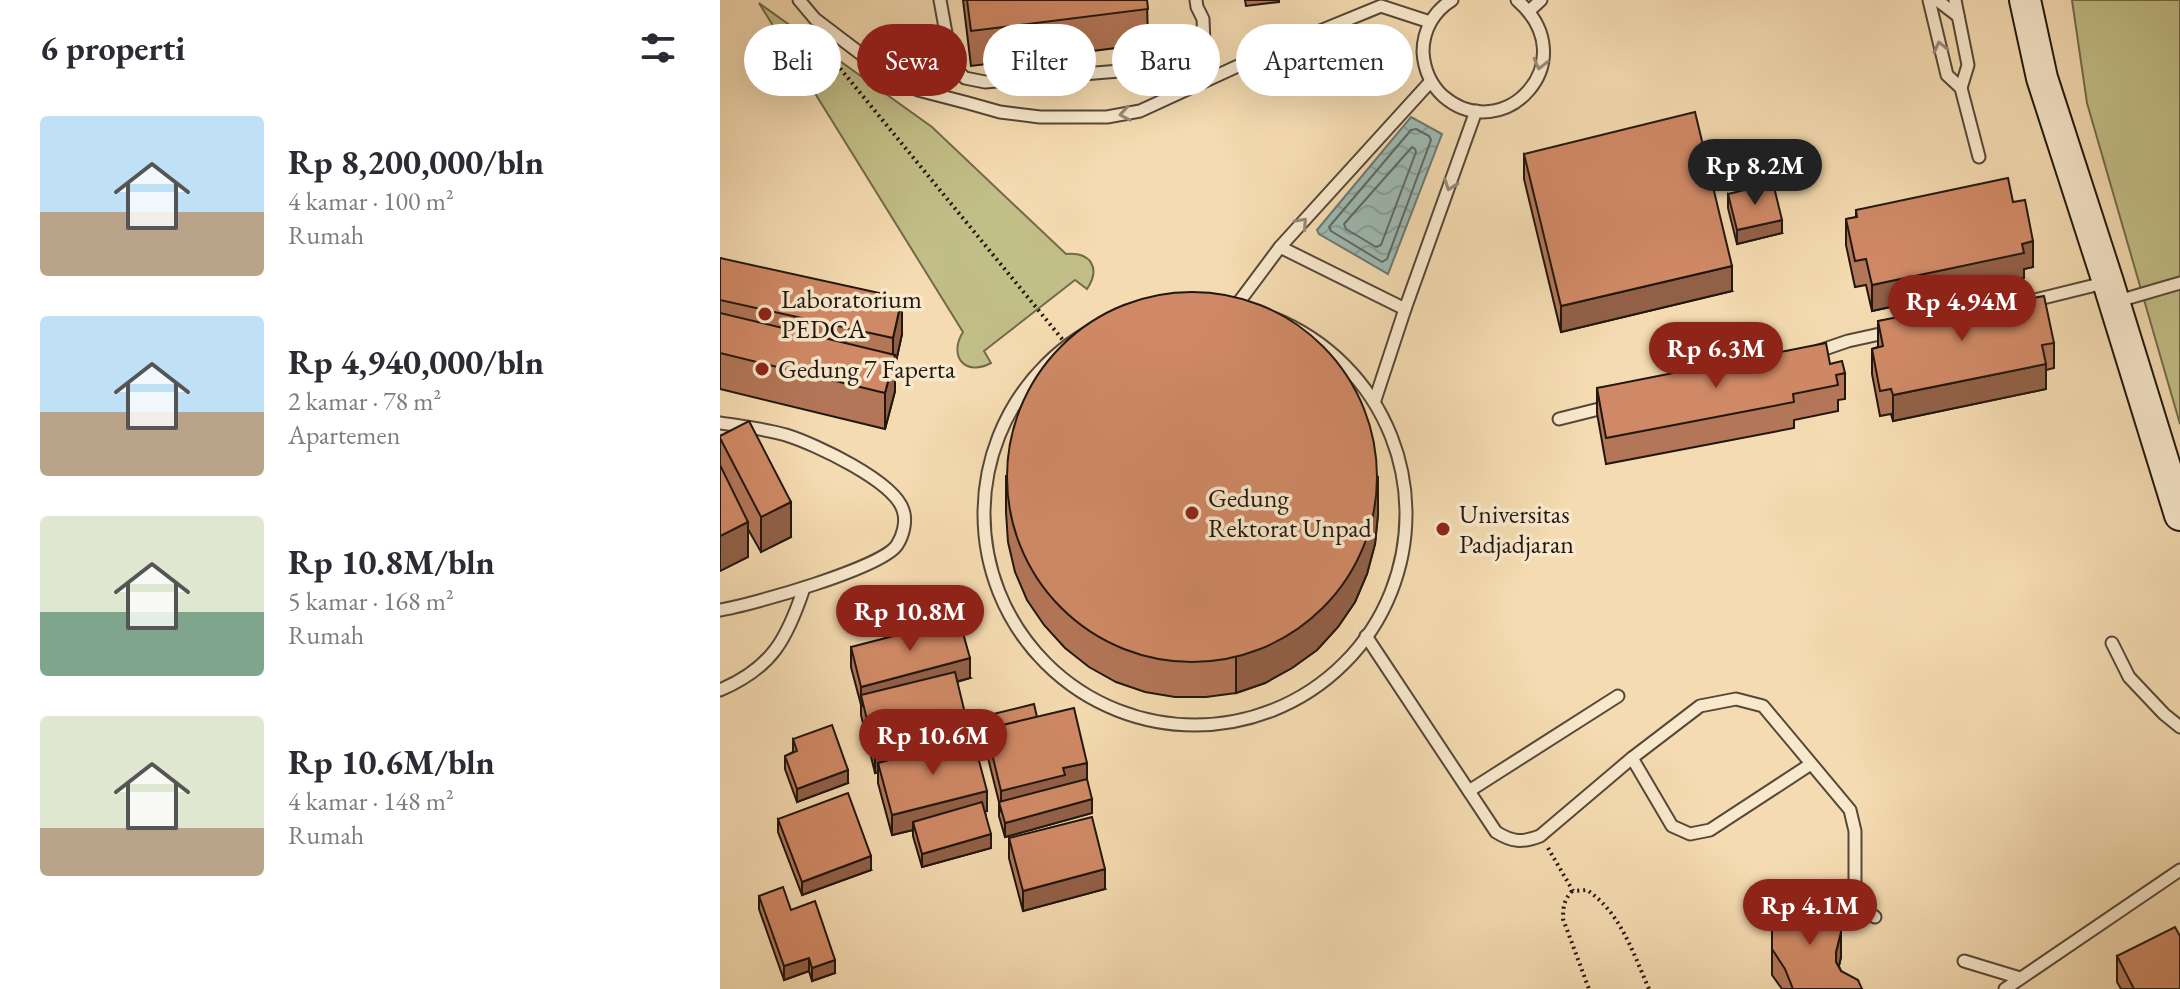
<!DOCTYPE html>
<html lang="id">
<head>
<meta charset="utf-8">
<style>
  body { margin:0; font-family:"EB Garamond",serif; background:#f7f7f7; color:#2b2b33; height:100vh; display:flex; flex-direction:column; font-size:30px; white-space:nowrap }
  * { box-sizing:border-box; margin:0 }
  p { font-size:26px; color:#7c7c81 }
  .icon { flex:none; width:44px; height:44px; fill:none; stroke:currentColor; stroke-width:2; stroke-linecap:round; stroke-linejoin:round }
  .map { position:relative; flex:1; overflow:hidden }
  .side { display:flex; flex-direction:column; background:#fff; width:720px }
  .side>* { flex:none }
  .top-card { position:absolute; left:24px; top:24px; width:760px; height:72px; display:flex; gap:16px }
  .price { position:absolute; translate:-50% -68px; padding:0 18px; border-radius:28px; background:#8f2418; color:#fff; font-size:26px; line-height:52px; filter:drop-shadow(0 2px 4px #0008) }
  .price::after { content:''; position:absolute; left:50%; top:48px; width:24px; height:18px; margin-left:-12px; background:inherit; clip-path:polygon(0 0,100% 0,50% 100%) }
  .price.current { background:#222; color:#fff }
  ul { padding:0; list-style:none }
  li { display:flex; align-items:center; gap:24px; height:200px; padding:0 40px }
  li span { display:grid; place-items:center; flex:none; width:224px; height:160px; border-radius:8px; color:#555 }
  li>.icon { margin-inline-start:auto }
  span .icon { width:96px; height:96px; fill:#fffc; stroke-width:1 }
  li b { font-size:34px }
  h2 { display:flex; justify-content:space-between; align-items:center; height:96px; padding:0 40px; font-size:34px }
  .pill { padding:0 28px; border-radius:36px; background:#fff; box-shadow:0 8px 32px #0002; font-size:28px; line-height:72px }
  .pill.current { background:#8f2418; color:#fff }
  main { display:flex; flex:1; min-height:0 }
  .map>svg:first-child { display:block }
  .garden { fill:#c2be87; stroke:#726a4b; stroke-width:2 }
  .water { fill:url(#water-waves); stroke:#6b7971; stroke-width:2 }
  .lines { fill:none; stroke-linecap:round; stroke-linejoin:round }
  .shore { stroke:#5f6861; stroke-width:2 }
  .lane-casing { stroke:#564838; stroke-width:15 }
  .secondary-casing { stroke:#21170f; stroke-width:34 }
  .path { stroke:#21170f; stroke-width:4; stroke-dasharray:2 4; stroke-linecap:butt }
  .lane { stroke:#f8e8cc; stroke-width:11 }
  .secondary { stroke:#f8e8cc; stroke-width:30 }
  .wall { fill:#b37658; stroke:#21170f; stroke-width:2 }
  .shaded-wall { fill:#926047; stroke:#21170f; stroke-width:2 }
  .building { fill:#d08966; stroke:#21170f; stroke-width:2 }
  .oneway { stroke:#978a77 }
  .poi-dot { fill:#8f2418; stroke:#f8e8cc; stroke-width:3 }
  .labels { text-anchor:middle; dominant-baseline:central; stroke-width:7; stroke-linejoin:round; paint-order:stroke }
  .poi-label { font-size:26px; fill:#21170f; stroke:#f8e8cc; text-anchor:start }
</style>
</head>
<body>
<main>
<section class="side">
<h2>6 properti<svg class="icon" aria-label="filters" viewBox="0 0 24 24"><path d="M4 7h16M4 17h16"/><circle cx="9" cy="7" r="2"/><circle cx="15" cy="17" r="2"/></svg></h2>
<ul>
<li><span style="background:linear-gradient(#bfe0f5 60%,#b9a48a 0)"><svg class="icon" aria-label="home" viewBox="0 0 24 24"><path d="M3 11l9-7 9 7M6 9v11h12V9"/></svg></span><div><b>Rp 8,200,000/bln</b><p>4 kamar · 100 m²</p><p>Rumah</p></div></li>
<li><span style="background:linear-gradient(#bfe0f5 60%,#b9a48a 0)"><svg class="icon" aria-label="home" viewBox="0 0 24 24"><path d="M3 11l9-7 9 7M6 9v11h12V9"/></svg></span><div><b>Rp 4,940,000/bln</b><p>2 kamar · 78 m²</p><p>Apartemen</p></div></li>
<li><span style="background:linear-gradient(#dfe7d0 60%,#7fa58c 0)"><svg class="icon" aria-label="home" viewBox="0 0 24 24"><path d="M3 11l9-7 9 7M6 9v11h12V9"/></svg></span><div><b>Rp 10.8M/bln</b><p>5 kamar · 168 m²</p><p>Rumah</p></div></li>
<li><span style="background:linear-gradient(#dfe7d0 70%,#b9a48a 0)"><svg class="icon" aria-label="home" viewBox="0 0 24 24"><path d="M3 11l9-7 9 7M6 9v11h12V9"/></svg></span><div><b>Rp 10.6M/bln</b><p>4 kamar · 148 m²</p><p>Rumah</p></div></li>
</ul>
</section>
<div class="map">
<svg width="1460" height="989" viewBox="0 0 1460 989">
  <defs>
    <pattern id="water-waves" width="16" height="10" patternUnits="userSpaceOnUse" patternTransform="scale(2)"><rect width="16" height="10" fill="#9dbab3"/><path d="M0 5q4-4 8 0t8 0" fill="none" stroke="#879f99"/></pattern>
  </defs>
  <rect width="100%" height="100%" fill="#f5dbb1"/>
  <filter id="stains"><feTurbulence type="fractalNoise" baseFrequency=".0025" numOctaves="4"/><feColorMatrix values="0 0 0 0 .2 0 0 0 0 .09 0 0 0 0 .02 0 0 0 .5 -.17"/></filter>
  <radialGradient id="worn" r=".72"><stop offset=".6" stop-color="#630" stop-opacity="0"/><stop offset="1" stop-color="#630" stop-opacity=".3"/></radialGradient>
  <!-- garden -->
  <g class="garden">
    <polygon points="1352,0 1460,0 1460,424 1367,103"/>
    <path d="M39,3L212,127L346,254C371,252 381,268 367,289L355,280L264,351L271,363C245,377 228,356 243,332Z"/>
  </g>
  <!-- water -->
  <polygon class="water" points="691,117 722,134 668,274 599,234 597,230"/>
  <g class="lines">
    <!-- shore -->
    <g class="shore">
      <polygon points="696,129 709,136 711,140 667,259 662,262 611,231 609,227 691,130"/>
      <polygon points="692,147 695,149 696,152 661,245 656,247 626,229 624,224"/>
    </g>
    <!-- lane casing -->
    <g class="lane-casing">
      <g id="lane">
        <polyline points="79,0 95,19 174,79 198,90 248,103 280,112 320,117 387,117 420,111 544,54 661,6 710,22"/>
        <polyline points="220,0 232,66 245,78 265,82 485,64"/>
        <polyline points="476,0 477,7 483,19 485,70"/>
        <path d="M732,0C714,11 703,30 703,52C704,68 710,84 723,96C783,148 867,61 797,0"/>
        <polyline points="1209,0 1227,75 1241,88 1259,157"/>
        <polyline points="1217,0 1238,16"/>
        <polyline points="1235,0 1248,65 1241,88"/>
        <polyline points="809,11 821,0"/>
        <polyline points="560,247 685,309"/>
        <polyline points="1311,301 1388,282"/>
        <polyline points="1395,302 1460,283"/>
        <circle cx="475" cy="514" r="211"/>
        <polyline points="516,306 560,247 711,81"/>
        <polyline points="1093,353 1128,341 1169,332"/>
        <polyline points="655,400 685,309 756,111"/>
        <polyline points="839,419 891,406"/>
        <path d="M0,423C22,426 45,429 66,435C95,444 174,481 183,510C187,521 183,536 177,545C162,568 31,605 0,610"/>
        <path d="M646,636L776,832C792,842 802,843 820,836L912,758L980,706L1016,699L1043,706L1130,810L1135,831V896L1142,908L1155,917"/>
        <polyline points="1392,643 1409,677 1444,714 1460,727"/>
        <path d="M0,690C52,668 67,639 84,588"/>
        <polyline points="912,758 952,826 970,834 990,830 1091,764"/>
        <polyline points="749,791 898,696"/>
        <polyline points="1244,961 1300,978"/>
        <polyline points="1285,989 1460,870"/>
      </g>
    </g>
    <!-- secondary casing -->
    <g class="secondary-casing">
      <polyline id="secondary" points="1305,0 1322,78 1388,282 1460,515"/>
    </g>
    <!-- path -->
    <g class="path">
      <polyline points="105,50 347,345"/>
      <path d="M828,848L853,891L867,890C901,913 913,953 929,989"/>
      <path d="M852,891C844,900 843,907 843,919L869,989"/>
    </g>
    <!-- lane -->
    <use href="#lane" class="lane"/>
    <!-- secondary -->
    <use href="#secondary" class="secondary"/>
  </g>
  <!-- wall -->
  <g class="wall">
    <polygon points="243,0 427,0 428,44 251,66"/>
    <polygon points="525,0 559,0 559,2 526,6"/>
    <polygon points="804,154 1012,291 841,332 804,179"/>
    <polygon points="1008,194 1062,233 1017,244 1008,208"/>
    <polygon points="1293,202 1313,267 1304,269 1304,278 1152,311 1146,285 1135,287 1126,245 1126,219 1136,217 1136,210"/>
    <polygon points="0,258 182,334 175,366 175,391 165,429 0,389"/>
    <polygon points="1313,298 1334,343 1334,368 1326,370 1326,389 1173,421 1171,414 1160,416 1152,374 1152,349 1158,347 1158,321"/>
    <polygon points="1125,373 1125,399 1118,400 1118,411 1074,420 1074,428 886,464 877,413 877,388"/>
    <polygon points="0,436 71,537 41,552 28,529 28,557 0,571"/>
    <polygon points="286,476 658,514 655,544 647,574 635,602 618,627 597,650 572,668 545,683 516,693 486,697 455,697 425,692 396,682 369,667 345,648 324,625 307,600 295,572 288,542 286,512"/>
    <polygon points="131,647 250,678 237,682 249,739 267,811 265,811 271,848 202,867 193,836 193,830 172,835 158,783 158,772 155,773 141,715 141,705 131,667"/>
    <polygon points="261,717 317,717 367,781 372,813 285,837 279,816 279,802 261,730"/>
    <polygon points="73,739 128,783 77,802 65,769 65,756 73,752"/>
    <polygon points="58,819 151,870 82,895 58,832"/>
    <polygon points="289,838 385,889 303,911 289,858"/>
    <polygon points="39,896 71,910 115,973 92,981 89,971 64,980 39,909"/>
    <polygon points="1052,930 1121,957 1119,966 1121,971 1142,989 1062,989 1052,975"/>
    <polygon points="1397,956 1460,989 1401,989 1397,982"/>
  </g>
  <!-- shaded-wall -->
  <g class="shaded-wall">
    <polygon points="1062,220 1062,233 1017,244 1017,230"/>
    <polygon points="1313,241 1313,267 1304,269 1304,278 1152,311 1152,285"/>
    <polygon points="1012,266 1012,291 841,332 841,306"/>
    <polygon points="182,298 182,334 175,366 175,391 165,429 165,393 173,363 173,338"/>
    <polygon points="1326,364 1326,389 1173,421 1173,395"/>
    <polygon points="658,478 658,514 655,544 647,574 635,602 618,627 597,650 572,668 545,683 516,693 516,657"/>
    <polygon points="71,502 71,537 41,552 41,517"/>
    <polygon points="28,522 28,557 0,571 0,536"/>
    <polygon points="250,658 250,678 143,706 141,698 141,687"/>
    <polygon points="249,730 249,750 158,763 158,772 155,773 155,753"/>
    <polygon points="367,763 367,782 281,811 281,791 343,768"/>
    <polygon points="128,770 128,783 77,802 77,789"/>
    <polygon points="267,791 267,811 195,829 193,822 193,830 172,835 172,815"/>
    <polygon points="372,799 372,813 285,837 285,823"/>
    <polygon points="271,834 271,848 202,867 202,854"/>
    <polygon points="151,856 151,870 82,895 82,882"/>
    <polygon points="385,869 385,889 303,911 303,891"/>
    <polygon points="1121,932 1121,957 1116,978 1116,952"/>
    <polygon points="89,958 89,971 64,980 64,966"/>
    <polygon points="115,960 115,973 92,981 92,968"/>
  </g>
  <!-- building -->
  <g class="building">
    <polygon points="247,0 427,0 428,9 251,31"/>
    <polygon points="975,112 1012,266 841,306 804,154"/>
    <polygon points="1288,178 1293,202 1305,200 1313,241 1302,244 1304,253 1152,285 1146,259 1135,261 1126,219 1137,217 1136,210"/>
    <polygon points="1053,183 1062,220 1017,230 1008,194"/>
    <polygon points="0,258 182,298 173,338 0,300"/>
    <polygon points="1312,290 1313,298 1324,296 1334,343 1322,345 1326,364 1173,395 1171,389 1160,391 1152,349 1163,346 1158,321"/>
    <circle cx="472" cy="477" r="185"/>
    <polygon points="0,313 175,355 165,393 0,353"/>
    <polygon points="1106,343 1110,364 1122,361 1125,373 1116,375 1118,385 1073,394 1074,402 886,438 877,388"/>
    <polygon points="29,421 71,502 41,517 0,438 0,436"/>
    <polygon points="0,465 28,522 0,536"/>
    <polygon points="239,619 250,658 141,687 131,647"/>
    <polygon points="235,672 249,730 155,753 141,695"/>
    <polygon points="314,704 317,717 266,729 266,735 261,717"/>
    <polygon points="354,708 367,763 343,768 345,775 281,791 266,729"/>
    <polygon points="112,725 128,770 77,789 65,756 77,751 73,739"/>
    <polygon points="253,738 267,791 172,815 158,763"/>
    <polygon points="367,779 372,799 285,823 279,802"/>
    <polygon points="128,793 151,856 82,882 58,819"/>
    <polygon points="262,802 271,834 202,854 193,822"/>
    <polygon points="372,817 385,869 303,891 289,838"/>
    <polygon points="63,887 71,910 95,901 115,960 92,968 89,958 64,966 39,896"/>
    <polygon points="1092,900 1103,904 1112,910 1118,920 1121,932 1116,952 1116,962 1121,971 1138,980 1142,989 1073,989 1065,969 1052,949 1052,930 1060,912 1069,905 1080,901"/>
    <polygon points="1455,927 1460,936 1460,989 1414,989 1397,956"/>
  </g>
  <!-- one-way arrows -->
  <defs><path id="oneway-chevron" d="M-2-3.5L2.5 0L-2 3.5" fill="none" stroke-width="1.6" stroke-linecap="round" stroke-linejoin="round" transform="scale(2)"/></defs>
  <g class="oneway">
    <use href="#oneway-chevron" transform="translate(1220 47) rotate(-103)"/>
    <use href="#oneway-chevron" transform="translate(820 64) rotate(104)"/>
    <use href="#oneway-chevron" transform="translate(405 114) rotate(170)"/>
    <use href="#oneway-chevron" transform="translate(730 185) rotate(110)"/>
    <use href="#oneway-chevron" transform="translate(582 223) rotate(-48)"/>
  </g>
  <!-- markers -->
  <g class="poi-dot">
    <circle cx="45" cy="314" r="8"/>
    <circle cx="42" cy="369" r="8"/>
    <circle cx="472" cy="513" r="8"/>
    <circle cx="723" cy="529" r="8"/>
  </g>
  <g class="labels">
    <!-- poi labels -->
    <g class="poi-label">
      <text x="61" y="299">Laboratorium<tspan x="61" dy="30">PEDCA</tspan></text>
      <text x="58" y="369">Gedung 7 Faperta</text>
      <text x="488" y="498">Gedung<tspan x="488" dy="30">Rektorat Unpad</tspan></text>
      <text x="739" y="514">Universitas<tspan x="739" dy="30">Padjadjaran</tspan></text>
    </g>
  </g>
  <rect width="100%" height="100%" filter="url(#stains)"/>
  <rect width="100%" height="100%" fill="url(#worn)"/>
</svg>
<b class="price current" style="left:1035px;top:207px">Rp 8.2M</b>
<b class="price" style="left:1242px;top:343px">Rp 4.94M</b>
<b class="price" style="left:996px;top:390px">Rp 6.3M</b>
<b class="price" style="left:190px;top:653px">Rp 10.8M</b>
<b class="price" style="left:213px;top:777px">Rp 10.6M</b>
<b class="price" style="left:1090px;top:947px">Rp 4.1M</b>
<div class="top-card">
<a class="pill">Beli</a>
<a class="pill current">Sewa</a>
<a class="pill">Filter</a>
<a class="pill">Baru</a>
<a class="pill">Apartemen</a>
</div>
</div>
</main>
</body>
</html>
